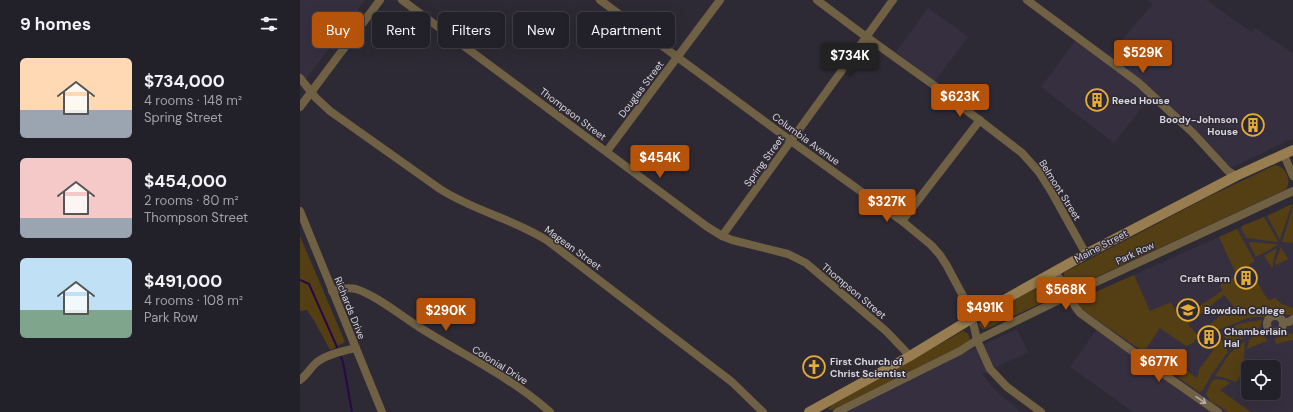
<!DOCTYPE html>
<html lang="en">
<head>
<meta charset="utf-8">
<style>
  body { margin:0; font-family:"DM Sans",sans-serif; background:#2a2830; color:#f1f3f6; height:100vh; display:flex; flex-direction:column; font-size:15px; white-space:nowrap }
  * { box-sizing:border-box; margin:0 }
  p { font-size:13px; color:#a2a3a8 }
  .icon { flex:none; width:22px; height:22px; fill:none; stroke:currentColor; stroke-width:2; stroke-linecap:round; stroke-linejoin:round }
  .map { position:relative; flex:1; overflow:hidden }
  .side { display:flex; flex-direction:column; background:#222028; width:300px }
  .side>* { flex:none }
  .guide { position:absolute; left:12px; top:12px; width:380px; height:36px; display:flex; gap:8px }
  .tools { position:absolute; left:941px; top:360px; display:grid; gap:8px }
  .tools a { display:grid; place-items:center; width:40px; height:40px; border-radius:6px; background:#222028; box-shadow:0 4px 16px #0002,0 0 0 1px #3f3e45; font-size:20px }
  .price { position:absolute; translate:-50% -34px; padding:0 9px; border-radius:4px; background:#b45309; color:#fff; font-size:13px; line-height:26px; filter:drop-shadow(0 1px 2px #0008) }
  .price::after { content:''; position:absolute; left:50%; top:24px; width:12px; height:9px; margin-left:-6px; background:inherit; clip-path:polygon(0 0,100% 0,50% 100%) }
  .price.active { background:#222; color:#fff }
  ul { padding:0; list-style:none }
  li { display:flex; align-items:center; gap:12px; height:100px; padding:0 20px }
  li span { display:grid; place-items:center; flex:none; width:112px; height:80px; border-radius:6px; color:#555 }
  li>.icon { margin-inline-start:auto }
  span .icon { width:48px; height:48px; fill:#fffc; stroke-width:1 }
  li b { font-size:17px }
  h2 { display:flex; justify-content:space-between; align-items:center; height:48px; padding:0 20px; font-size:17px }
  .pill { padding:0 14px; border-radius:6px; background:#222028; box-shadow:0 4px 16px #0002,0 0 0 1px #3f3e45; font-size:14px; line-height:36px }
  .pill.active { background:#b45309; color:#fff }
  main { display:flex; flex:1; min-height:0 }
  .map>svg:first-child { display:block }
  .built { fill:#362f40; fill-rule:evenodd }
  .green { fill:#543e14 }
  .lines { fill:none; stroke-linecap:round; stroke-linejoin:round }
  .stream { stroke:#280944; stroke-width:2 }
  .street { stroke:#706044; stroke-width:8 }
  .secondary { stroke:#977d4f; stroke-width:10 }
  .oneway { stroke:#b4ada8 }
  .labels { text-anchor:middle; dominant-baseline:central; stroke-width:3; stroke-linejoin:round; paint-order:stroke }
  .street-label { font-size:10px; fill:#d9d6de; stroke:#2e2a35 }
  .poi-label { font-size:10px; font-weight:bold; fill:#d9d6de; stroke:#2e2a35; text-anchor:start }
</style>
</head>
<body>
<main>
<section class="side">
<h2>9 homes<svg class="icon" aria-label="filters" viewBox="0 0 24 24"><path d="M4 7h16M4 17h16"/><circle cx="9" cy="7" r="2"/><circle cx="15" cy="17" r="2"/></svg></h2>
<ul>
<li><span style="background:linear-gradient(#ffd9b3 65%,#9aa5b1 0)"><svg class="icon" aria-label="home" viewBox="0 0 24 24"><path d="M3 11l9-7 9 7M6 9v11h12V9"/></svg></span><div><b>$734,000</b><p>4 rooms · 148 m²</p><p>Spring Street</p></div></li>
<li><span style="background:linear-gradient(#f6c9c9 75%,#9aa5b1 0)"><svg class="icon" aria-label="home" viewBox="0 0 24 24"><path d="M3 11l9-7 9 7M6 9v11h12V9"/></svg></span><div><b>$454,000</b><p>2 rooms · 80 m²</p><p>Thompson Street</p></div></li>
<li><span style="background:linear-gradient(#bfe0f5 65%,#7fa58c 0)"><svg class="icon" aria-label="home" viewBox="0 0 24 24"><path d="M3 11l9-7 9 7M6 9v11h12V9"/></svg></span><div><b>$491,000</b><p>4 rooms · 108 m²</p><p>Park Row</p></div></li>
</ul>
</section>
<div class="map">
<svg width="993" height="412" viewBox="0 0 993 412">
  <rect width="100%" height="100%" fill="#2e2a35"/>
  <!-- built -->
  <g class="built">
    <polygon points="0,0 65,0 0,87"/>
    <polygon points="847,0 906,0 951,32 955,28 993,53 993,138 931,168 850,97 814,143 741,87 776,40 804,61 853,4"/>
    <polygon points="628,8 668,37 635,81 596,52"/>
    <path d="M993,204V412H833L770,367L801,323L787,313L775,301ZM948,367H974V393H948Z"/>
    <polygon points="717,329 728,352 682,374 694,389 721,412 546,412 671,350"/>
  </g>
  <!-- green -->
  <g class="green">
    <path d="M975,165C986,166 993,183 985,190L773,288H768L763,282L764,272L769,270L908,197Z"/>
    <polygon points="992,204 980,239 980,240 967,216"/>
    <polygon points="993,206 993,243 982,242 983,239"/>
    <polygon points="964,217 978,241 977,242 946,238 941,228 942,226"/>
    <path d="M937,229L954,260V262L949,265L964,294L969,300L975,298L982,304L993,308V315L972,314L966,318C948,312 932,328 915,330L910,324L924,313L923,312L935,308L924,295L888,324L898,336L893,343L886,346L860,328L844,352L787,313L779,307L775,301L834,275L850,311L871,302L880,319L922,291L920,285L937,276L919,237Z"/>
    <polygon points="0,236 45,342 30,350 15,322 7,310 0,311"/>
    <polygon points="950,242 976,244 978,245 956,257 949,243"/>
    <polygon points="981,247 988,259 976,265 975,262"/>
    <polygon points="977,248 973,263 973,267 972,268 964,256"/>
    <path d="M747,281C753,283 755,287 757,292L754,297L686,329H683C678,326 678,322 682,319Z"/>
    <path d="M962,320L960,327C951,335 939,333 928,332C933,322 951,322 962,320Z"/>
    <path d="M663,331C670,333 672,339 667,344L544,404L531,410L528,409L532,405Z"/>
    <polygon points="987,333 993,334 993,340 976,344 974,339"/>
    <path d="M926,335L944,337L930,349L928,345L929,342C926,341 924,339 924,336Z"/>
    <polygon points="955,335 964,336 967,341 947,349 949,340"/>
    <polygon points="921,339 924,343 928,352 912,374 903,390 899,392 879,378 883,368 897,378 900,366 901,367"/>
    <polygon points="945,341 944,360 947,367 936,382 922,377 915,376 930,353"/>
    <polygon points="915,379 925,380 930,383 920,390 951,412 928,412 918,405 912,403 906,394 912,381"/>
  </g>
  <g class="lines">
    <!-- stream -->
    <g class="stream">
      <polyline points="0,280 9,284 37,347"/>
      <polyline points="41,357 43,362 52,412"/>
    </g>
    <!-- street -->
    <g class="street">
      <polyline points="102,0 406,226 422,236 432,240 488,254 506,263 586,331 610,356"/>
      <polyline points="300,0 491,141 602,221 631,245 640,255 647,266 670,309 677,340 690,369 707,387 741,412"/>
      <polyline points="517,0 561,33 635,86 722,153 739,172 751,191 786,254"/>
      <polyline points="727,0 839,83 893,133 928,171 936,176"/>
      <path d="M0,78L16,98L30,111L140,189C174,211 214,219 248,241L432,382L463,412"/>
      <polyline points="0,107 80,0"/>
      <polyline points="307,151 420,0"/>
      <polyline points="984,155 993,176"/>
      <polyline points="0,211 82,412"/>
      <polyline points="602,221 680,120"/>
      <polyline points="422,236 593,0"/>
      <polyline points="755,271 776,308 780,313 872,380 918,412"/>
      <path d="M32,291C40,289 48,287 56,289C77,296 100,315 119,327C163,355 211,377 250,412"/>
      <circle cx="975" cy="324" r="8"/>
      <polyline points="983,322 989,322 993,319"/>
      <path d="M0,380C7,375 11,367 17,362C28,354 43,351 56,348"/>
      <polyline points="537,412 660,351 677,340 790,285 993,191"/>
    </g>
    <!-- secondary -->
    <polyline class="secondary" points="509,412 610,356 679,314 786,254 936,176 993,150"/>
  </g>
  <!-- one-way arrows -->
  <defs><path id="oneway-shaft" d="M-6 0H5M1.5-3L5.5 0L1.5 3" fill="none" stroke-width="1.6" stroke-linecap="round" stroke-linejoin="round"/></defs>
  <use class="oneway" href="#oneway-shaft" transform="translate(901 400) rotate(35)"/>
  <!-- icons -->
  <defs>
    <g id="building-ring" transform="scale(1.15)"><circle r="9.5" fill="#2e2a35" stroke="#e6ac36" stroke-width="1.5"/><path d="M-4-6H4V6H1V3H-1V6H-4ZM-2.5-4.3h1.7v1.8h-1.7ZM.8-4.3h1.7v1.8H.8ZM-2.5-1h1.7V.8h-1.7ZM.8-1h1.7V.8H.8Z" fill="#e6ac36"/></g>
    <g id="university-ring" transform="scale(1.15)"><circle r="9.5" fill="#2e2a35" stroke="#e6ac36" stroke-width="1.5"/><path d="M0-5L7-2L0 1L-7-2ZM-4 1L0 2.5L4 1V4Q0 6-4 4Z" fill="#e6ac36"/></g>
    <g id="church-ring" transform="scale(1.15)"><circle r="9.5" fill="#2e2a35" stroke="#e6ac36" stroke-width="1.5"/><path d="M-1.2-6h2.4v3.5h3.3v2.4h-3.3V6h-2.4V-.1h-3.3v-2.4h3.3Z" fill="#e6ac36"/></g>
  </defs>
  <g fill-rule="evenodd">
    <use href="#building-ring" x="797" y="100"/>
    <use href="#building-ring" x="953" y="125"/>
    <use href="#building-ring" x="946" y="278"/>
    <use href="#university-ring" x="888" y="310"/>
    <use href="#building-ring" x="909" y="337"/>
    <use href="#church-ring" x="514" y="367"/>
  </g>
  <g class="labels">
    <!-- street labels -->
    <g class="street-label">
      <text transform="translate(341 89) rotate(-53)">Douglas Street</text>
      <text transform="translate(273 114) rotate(37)">Thompson Street</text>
      <text transform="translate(506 139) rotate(36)">Columbia Avenue</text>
      <text transform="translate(464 161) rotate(-54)">Spring Street</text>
      <text transform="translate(760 190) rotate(58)">Belmont Street</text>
      <text transform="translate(801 246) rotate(-28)">Maine Street</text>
      <text transform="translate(273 248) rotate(36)">Magean Street</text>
      <text transform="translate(835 253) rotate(-25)">Park Row</text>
      <text transform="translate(554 291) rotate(40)">Thompson Street</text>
      <text transform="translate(50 308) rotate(68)">Richards Drive</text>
      <text transform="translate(200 365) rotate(32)">Colonial Drive</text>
    </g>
    <!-- poi labels -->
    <g class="poi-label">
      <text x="812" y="100">Reed House</text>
      <text x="938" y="119" text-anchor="end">Boody-Johnson<tspan x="938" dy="12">House</tspan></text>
      <text x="930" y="278" text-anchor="end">Craft Barn</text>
      <text x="904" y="310">Bowdoin College</text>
      <text x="924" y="331">Chamberlain<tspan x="924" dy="12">Hal</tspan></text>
      <text x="530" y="361">First Church of<tspan x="530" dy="12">Christ Scientist</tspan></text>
    </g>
  </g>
</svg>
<div class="tools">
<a><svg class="icon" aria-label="locate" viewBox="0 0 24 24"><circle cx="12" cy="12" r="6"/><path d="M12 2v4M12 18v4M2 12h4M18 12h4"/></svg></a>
</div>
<b class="price" style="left:843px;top:74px">$529K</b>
<b class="price active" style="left:550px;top:77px">$734K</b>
<b class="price" style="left:660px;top:118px">$623K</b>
<b class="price" style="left:360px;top:179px">$454K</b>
<b class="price" style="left:587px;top:223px">$327K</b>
<b class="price" style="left:766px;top:311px">$568K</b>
<b class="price" style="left:685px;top:329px">$491K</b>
<b class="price" style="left:146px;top:332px">$290K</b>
<b class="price" style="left:859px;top:383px">$677K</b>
<div class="guide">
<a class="pill active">Buy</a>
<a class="pill">Rent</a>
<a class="pill">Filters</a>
<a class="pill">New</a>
<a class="pill">Apartment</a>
</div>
</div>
</main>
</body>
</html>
